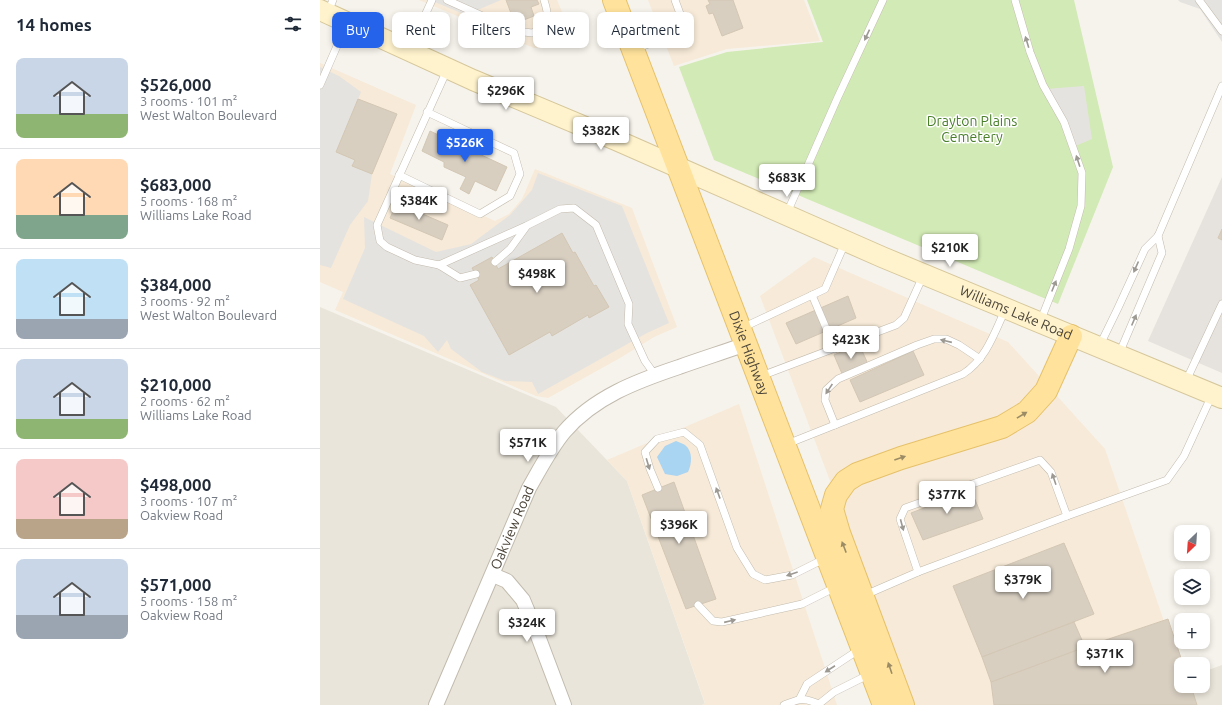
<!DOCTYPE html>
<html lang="en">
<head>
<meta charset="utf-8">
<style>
  body { margin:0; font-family:Ubuntu,sans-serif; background:#f6f6f7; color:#1f2937; height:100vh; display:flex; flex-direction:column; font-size:15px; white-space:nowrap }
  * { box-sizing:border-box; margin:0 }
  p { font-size:13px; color:#747a83 }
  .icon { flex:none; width:22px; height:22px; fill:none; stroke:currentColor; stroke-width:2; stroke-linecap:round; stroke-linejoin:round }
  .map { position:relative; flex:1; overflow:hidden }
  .panel { display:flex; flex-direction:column; background:#fff; width:320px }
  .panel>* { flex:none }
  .top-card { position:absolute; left:12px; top:12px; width:380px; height:36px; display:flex; gap:8px }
  .needle { width:26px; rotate:205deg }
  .buttons { position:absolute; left:854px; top:525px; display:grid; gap:8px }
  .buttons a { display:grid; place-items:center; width:36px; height:36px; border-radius:8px; background:#fff; box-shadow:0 2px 6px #0003; font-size:20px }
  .price { position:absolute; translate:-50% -34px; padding:0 9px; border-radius:4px; background:#fff; color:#222; font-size:13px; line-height:26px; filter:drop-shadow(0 1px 2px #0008) }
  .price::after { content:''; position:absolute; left:50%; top:24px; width:12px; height:9px; margin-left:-6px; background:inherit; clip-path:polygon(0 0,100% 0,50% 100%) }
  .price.on { background:#2563eb; color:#fff }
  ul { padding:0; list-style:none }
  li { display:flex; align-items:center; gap:12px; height:100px; padding:0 16px }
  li+li { border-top:1px solid #e0e1e3 }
  li span { display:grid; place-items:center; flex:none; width:112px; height:80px; border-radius:8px; color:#555 }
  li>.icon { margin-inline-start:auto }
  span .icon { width:48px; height:48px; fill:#fffc; stroke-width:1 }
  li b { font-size:17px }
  h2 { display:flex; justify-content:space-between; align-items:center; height:48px; padding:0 16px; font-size:17px }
  .pill { padding:0 14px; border-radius:8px; background:#fff; box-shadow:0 2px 6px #0003; font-size:14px; line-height:36px }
  .pill.on { background:#2563eb; color:#fff }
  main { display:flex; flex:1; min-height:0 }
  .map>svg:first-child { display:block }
  .residential { fill:#eae5da }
  .commercial { fill:#f7ead8 }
  .industrial { fill:#e6e2dd }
  .green { fill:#d2eab5 }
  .parking { fill:#e5e3e0 }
  .water { fill:#a9d4f2 }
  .building { fill:#d8cfc1; stroke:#d3c7b4 }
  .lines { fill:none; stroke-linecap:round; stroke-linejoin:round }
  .lane-casing { stroke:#c2bbae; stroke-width:8 }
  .street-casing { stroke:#c2bbae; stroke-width:16 }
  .secondary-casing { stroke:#d6c79b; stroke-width:22 }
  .primary-casing { stroke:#e6c16a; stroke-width:24 }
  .lane { stroke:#fff; stroke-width:7 }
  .street { stroke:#fff; stroke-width:14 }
  .secondary { stroke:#fff3cd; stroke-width:20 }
  .primary { stroke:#ffe39c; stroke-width:22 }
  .oneway { fill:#9c9892 }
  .oneway2 { fill:#9c8c66 }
  .labels { text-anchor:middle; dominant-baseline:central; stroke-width:3; stroke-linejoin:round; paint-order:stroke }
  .park-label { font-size:14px; fill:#4a7f2a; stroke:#fff }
  .street-label { font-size:14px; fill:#4b4439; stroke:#fff }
</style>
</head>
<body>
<main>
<section class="panel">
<h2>14 homes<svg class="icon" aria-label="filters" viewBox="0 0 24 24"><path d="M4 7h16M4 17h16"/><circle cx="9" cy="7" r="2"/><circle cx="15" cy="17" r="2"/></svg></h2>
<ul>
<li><span style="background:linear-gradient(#c9d6e8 70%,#8fb573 0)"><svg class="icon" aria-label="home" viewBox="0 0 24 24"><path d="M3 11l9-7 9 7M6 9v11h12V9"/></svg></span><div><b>$526,000</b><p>3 rooms · 101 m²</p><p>West Walton Boulevard</p></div></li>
<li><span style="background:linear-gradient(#ffd9b3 70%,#7fa58c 0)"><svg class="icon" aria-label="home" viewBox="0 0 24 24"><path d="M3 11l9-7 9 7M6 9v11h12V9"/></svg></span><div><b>$683,000</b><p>5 rooms · 168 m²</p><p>Williams Lake Road</p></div></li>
<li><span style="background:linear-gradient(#bfe0f5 75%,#9aa5b1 0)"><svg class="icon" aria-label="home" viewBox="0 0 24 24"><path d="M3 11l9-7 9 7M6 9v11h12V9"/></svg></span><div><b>$384,000</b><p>3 rooms · 92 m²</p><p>West Walton Boulevard</p></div></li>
<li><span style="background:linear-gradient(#c9d6e8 75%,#8fb573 0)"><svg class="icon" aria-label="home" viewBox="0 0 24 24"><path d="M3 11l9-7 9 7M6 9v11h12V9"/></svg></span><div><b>$210,000</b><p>2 rooms · 62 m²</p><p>Williams Lake Road</p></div></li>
<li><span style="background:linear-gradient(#f6c9c9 75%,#b9a48a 0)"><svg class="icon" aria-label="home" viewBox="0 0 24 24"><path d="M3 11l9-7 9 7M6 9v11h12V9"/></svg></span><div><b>$498,000</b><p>3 rooms · 107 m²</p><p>Oakview Road</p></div></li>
<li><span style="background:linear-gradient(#c9d6e8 70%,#9aa5b1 0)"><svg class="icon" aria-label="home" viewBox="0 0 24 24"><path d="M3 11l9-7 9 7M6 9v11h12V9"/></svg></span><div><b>$571,000</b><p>5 rooms · 158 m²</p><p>Oakview Road</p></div></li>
</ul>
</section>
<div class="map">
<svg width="902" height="705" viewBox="0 0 902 705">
  <rect width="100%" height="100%" fill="#f6f3ec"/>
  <!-- residential -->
  <g class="residential">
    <polygon points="0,307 236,407 307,481 385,704 382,705 0,705"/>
    <polygon points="902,665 902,705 877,705 871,686 883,686 883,672"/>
  </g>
  <!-- commercial -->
  <g class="commercial">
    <polygon points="99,0 237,0 248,26 240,40 226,48 214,48"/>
    <polygon points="328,0 484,0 500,41 407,49 354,66"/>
    <polygon points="0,63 96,105 70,174 175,221 189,214 202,199 215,169 312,208 357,327 334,337 300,358 228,398 216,396 15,310 23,292 0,282"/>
    <polygon points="494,257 688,342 785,449 861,671 861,686 873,705 595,705 440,296"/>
    <polygon points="419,404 517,705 382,705 385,703 307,481 287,460"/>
  </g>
  <!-- industrial -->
  <polygon class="industrial" points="902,177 902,373 828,341"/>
  <!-- green -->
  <polygon class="green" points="487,0 754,0 793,167 738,304 394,160 359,67 407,52 503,42"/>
  <!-- parking -->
  <g class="parking">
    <polygon points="110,0 181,0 146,15"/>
    <polygon points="858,0 902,0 902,42 880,9 860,2"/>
    <polygon points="0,67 19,76 41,92 16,152 35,160 32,166 52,174 48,201 30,225 11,268 0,265"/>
    <polygon points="764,86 772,139 753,147 726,89"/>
    <polygon points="218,173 302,206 349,323 327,333 218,394 212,382 185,381 162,372 131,349 127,340 118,352 104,336 23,299 45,248 44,217 116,252 151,244 190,215 212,190"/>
  </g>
  <!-- water -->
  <path class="water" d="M356,441C358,442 362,443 365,445C373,451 372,464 368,472L357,476L345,474L337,457L345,446Z"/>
  <!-- building -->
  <g class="building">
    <polygon points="186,0 217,0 219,4 211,7 214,16 201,21 198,14 192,16"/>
    <polygon points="388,0 413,0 423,28 402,36 393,13 389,14 386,6 390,4"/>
    <polygon points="38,99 77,114 52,174 32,166 35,160 16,152"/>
    <polygon points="110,131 187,167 176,191 155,181 149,194 140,189 146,177 124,167 124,162 102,151"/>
    <polygon points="77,203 128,225 122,240 70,218"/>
    <polygon points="902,229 902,240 898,238"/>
    <polygon points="242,233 253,253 255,252 274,286 276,285 289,307 269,318 268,315 232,336 230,332 189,355 150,285 159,280 152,268 172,257 178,269"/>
    <polygon points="528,296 536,318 476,344 466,323"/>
    <polygon points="539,344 548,364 523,376 514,355"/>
    <polygon points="593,351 604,375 540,402 530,380"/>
    <polygon points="354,482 396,599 366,609 322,495"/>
    <polygon points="651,490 663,519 603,540 591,513"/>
    <polygon points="744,543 774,614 662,657 633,586"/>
    <polygon points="848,619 863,664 861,664 861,686 871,686 877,705 674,705 671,682 765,647"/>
    <polygon points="754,622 765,647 671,682 662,657"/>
  </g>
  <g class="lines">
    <!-- lane casing -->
    <g class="lane-casing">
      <g id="lane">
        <path d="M127,0L196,31L212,33L223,29C229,16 228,13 224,0"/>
        <polyline points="695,0 710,52 723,85 744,122 762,173 761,206 749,249 720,322"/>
        <polyline points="879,0 902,31"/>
        <polyline points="8,12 13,0"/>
        <polyline points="315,49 366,30 355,0"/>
        <polyline points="89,50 112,0"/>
        <polyline points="127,70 57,225 60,241 67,247 95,260 119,265 206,226 240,209 254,208 276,225 309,304 308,324 325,361 335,375"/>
        <polyline points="0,85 27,23"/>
        <polyline points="79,175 160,214 190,196 200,174 194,153 107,112"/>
        <polyline points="467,213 517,99 563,0"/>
        <polyline points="175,262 190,249 206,227"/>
        <polyline points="119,265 140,278 156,274"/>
        <polyline points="492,295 515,349"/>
        <polyline points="422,328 505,289 525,243"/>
        <polyline points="779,347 798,308 825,249 838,236 902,86"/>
        <polyline points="799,354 842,253 838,236"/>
        <polyline points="441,376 576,325 584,318 603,276"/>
        <polyline points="866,381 902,304"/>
        <polyline points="515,425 505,400 506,390 518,379 597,345 614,339 626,339 639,345 660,359"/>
        <path d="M467,444L643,374C666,359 674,334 685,310"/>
        <polyline points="338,488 330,469 325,452 337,439 364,432 380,445 417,548 433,574 445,580 472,575 506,558"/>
        <polyline points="598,572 580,519 585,508 720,460 731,472 747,516"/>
        <polyline points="545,595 598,572 747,516 847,480 864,456 892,395"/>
        <polyline points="378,605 393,621 402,622 482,604 516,587"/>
        <polyline points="480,698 487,684 540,649"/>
        <polyline points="499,704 514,692 550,674"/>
        <path d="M464,705C480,699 482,697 499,704"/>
      </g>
    </g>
    <!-- street casing -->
    <g class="street-casing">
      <g id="street">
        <polyline points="173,575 187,581 203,600 218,636 244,705"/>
        <path id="s1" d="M116,705L209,488C220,469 230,449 244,432C274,397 317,381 359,367C381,359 404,352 426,344"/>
      </g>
    </g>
    <!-- secondary casing -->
    <g class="secondary-casing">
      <g id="secondary">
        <path id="s2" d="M0,10L153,80L296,140L562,257L902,398"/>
      </g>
    </g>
    <!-- primary casing -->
    <g class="primary-casing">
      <g id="primary">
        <path id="s3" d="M294,0L564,705"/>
        <polyline points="583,705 519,533 512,509 516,495 526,481 537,474 581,458 682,427 707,412 726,391 751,336"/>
      </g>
    </g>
    <!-- lane -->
    <use href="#lane" class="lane"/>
    <!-- street -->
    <use href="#street" class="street"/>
    <!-- secondary -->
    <use href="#secondary" class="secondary"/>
    <!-- primary -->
    <use href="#primary" class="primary"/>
  </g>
  <!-- one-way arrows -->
  <defs><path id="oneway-solid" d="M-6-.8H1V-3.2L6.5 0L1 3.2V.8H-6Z"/></defs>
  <g class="oneway">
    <use href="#oneway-solid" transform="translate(547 35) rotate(115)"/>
    <use href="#oneway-solid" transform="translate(707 42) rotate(-107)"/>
    <use href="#oneway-solid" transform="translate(758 161) rotate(-108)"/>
    <use href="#oneway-solid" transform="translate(816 267) rotate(114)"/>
    <use href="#oneway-solid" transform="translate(734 286) rotate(-68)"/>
    <use href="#oneway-solid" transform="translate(814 320) rotate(-67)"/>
    <use href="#oneway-solid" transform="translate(626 341) rotate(-167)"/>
    <use href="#oneway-solid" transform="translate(509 389) rotate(124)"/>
    <use href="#oneway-solid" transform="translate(328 464) rotate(73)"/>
    <use href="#oneway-solid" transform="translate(734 479) rotate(-109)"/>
    <use href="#oneway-solid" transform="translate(398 493) rotate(-110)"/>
    <use href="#oneway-solid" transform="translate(582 525) rotate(75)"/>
    <use href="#oneway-solid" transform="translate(472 574) rotate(161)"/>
    <use href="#oneway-solid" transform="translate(410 621) rotate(-13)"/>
    <use href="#oneway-solid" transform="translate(510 669) rotate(147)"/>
  </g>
  <g class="oneway2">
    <use href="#oneway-solid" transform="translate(702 415) rotate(-31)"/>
    <use href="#oneway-solid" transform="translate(580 458) rotate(-19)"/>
    <use href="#oneway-solid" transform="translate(524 547) rotate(-111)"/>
    <use href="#oneway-solid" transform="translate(570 668) rotate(-109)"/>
  </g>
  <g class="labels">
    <!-- park labels -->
    <g class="park-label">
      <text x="652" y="121">Drayton Plains<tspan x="652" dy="16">Cemetery</tspan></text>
    </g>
    <!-- street labels -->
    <g class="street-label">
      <text stroke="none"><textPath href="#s2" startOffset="759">Williams Lake Road</textPath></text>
      <text stroke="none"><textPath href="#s3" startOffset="378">Dixie Highway</textPath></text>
      <text stroke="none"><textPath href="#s1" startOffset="193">Oakview Road</textPath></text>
    </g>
  </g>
</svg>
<div class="buttons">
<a><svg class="needle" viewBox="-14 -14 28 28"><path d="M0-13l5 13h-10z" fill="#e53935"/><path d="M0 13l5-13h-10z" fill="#747a83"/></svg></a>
<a><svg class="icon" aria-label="layers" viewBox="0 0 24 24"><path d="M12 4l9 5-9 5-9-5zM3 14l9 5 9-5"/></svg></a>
<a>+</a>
<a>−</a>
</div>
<b class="price" style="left:186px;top:111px">$296K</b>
<b class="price" style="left:281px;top:151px">$382K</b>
<b class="price on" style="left:145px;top:163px">$526K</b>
<b class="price" style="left:467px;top:198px">$683K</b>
<b class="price" style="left:99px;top:221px">$384K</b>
<b class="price" style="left:630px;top:268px">$210K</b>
<b class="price" style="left:217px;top:294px">$498K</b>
<b class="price" style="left:531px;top:360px">$423K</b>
<b class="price" style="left:208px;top:463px">$571K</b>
<b class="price" style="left:627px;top:515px">$377K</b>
<b class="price" style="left:359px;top:545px">$396K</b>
<b class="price" style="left:703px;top:600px">$379K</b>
<b class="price" style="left:207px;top:643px">$324K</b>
<b class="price" style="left:785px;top:674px">$371K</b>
<div class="top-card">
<a class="pill on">Buy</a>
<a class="pill">Rent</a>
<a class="pill">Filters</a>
<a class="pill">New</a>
<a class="pill">Apartment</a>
</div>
</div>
</main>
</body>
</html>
